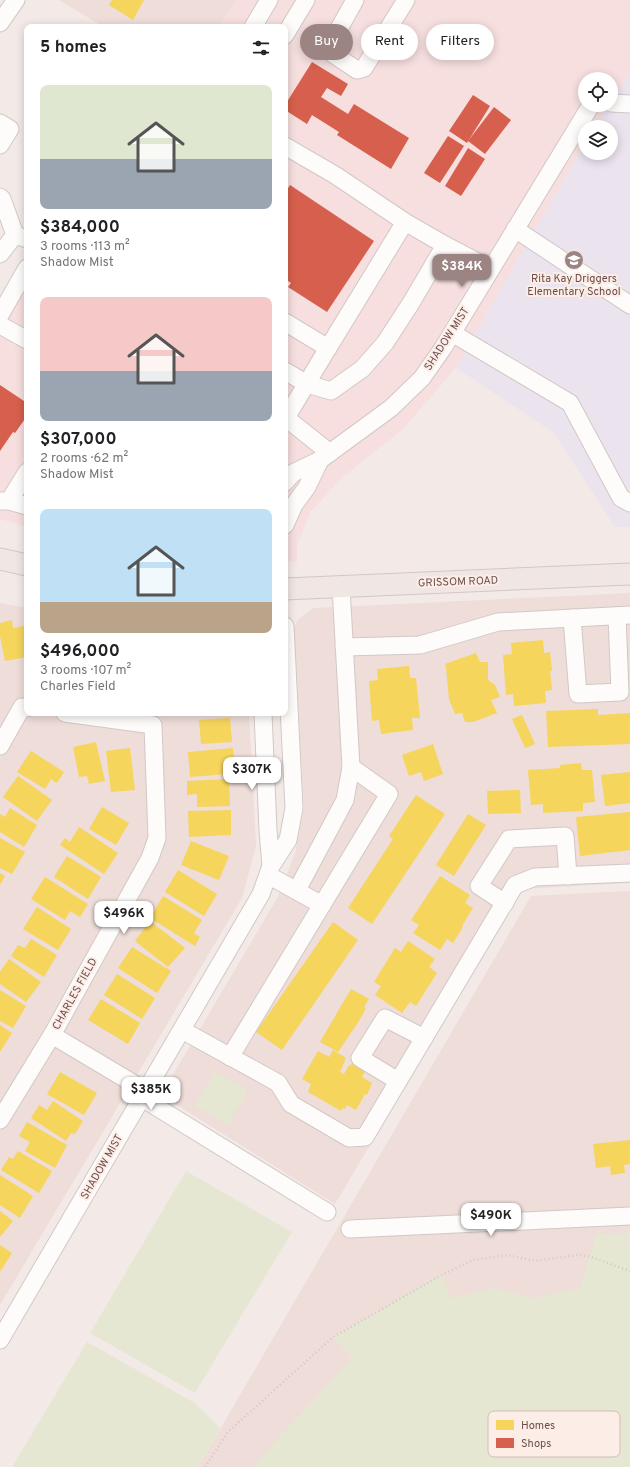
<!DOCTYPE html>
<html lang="en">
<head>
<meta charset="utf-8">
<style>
  body { margin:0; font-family:Overpass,sans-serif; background:#f6f6f6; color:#202124; height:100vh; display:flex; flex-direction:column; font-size:15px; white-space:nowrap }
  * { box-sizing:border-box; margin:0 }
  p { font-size:13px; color:#757577 }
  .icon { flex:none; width:22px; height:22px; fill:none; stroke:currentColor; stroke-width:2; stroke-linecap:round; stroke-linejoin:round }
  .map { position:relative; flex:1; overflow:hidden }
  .side { position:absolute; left:24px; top:24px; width:264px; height:692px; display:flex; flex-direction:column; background:#fff; border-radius:8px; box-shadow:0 2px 10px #0003 }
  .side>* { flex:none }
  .hud { position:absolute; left:300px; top:24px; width:270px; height:36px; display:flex; gap:8px }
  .controls { position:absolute; left:578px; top:72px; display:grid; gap:8px }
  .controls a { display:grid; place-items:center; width:40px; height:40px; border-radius:50%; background:#fff; box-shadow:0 2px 10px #0003; font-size:20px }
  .price { position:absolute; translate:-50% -34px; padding:0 9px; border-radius:8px; background:#fff; color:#222; font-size:13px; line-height:26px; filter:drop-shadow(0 1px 2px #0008) }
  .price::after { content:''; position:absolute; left:50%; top:24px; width:12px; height:9px; margin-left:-6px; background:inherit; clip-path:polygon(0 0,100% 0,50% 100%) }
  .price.selected { background:#9b8482; color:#fff }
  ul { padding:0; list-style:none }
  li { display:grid; align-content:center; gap:8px; height:212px; padding:0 16px }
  li span { display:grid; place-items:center; height:124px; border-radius:8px; color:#555 }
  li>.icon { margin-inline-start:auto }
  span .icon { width:72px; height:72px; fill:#fffc; stroke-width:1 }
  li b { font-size:17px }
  h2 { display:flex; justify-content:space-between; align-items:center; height:48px; padding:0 16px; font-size:17px }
  .pill { padding:0 14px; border-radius:18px; background:#fff; box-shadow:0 2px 10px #0003; font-size:14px; line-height:36px }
  .pill.selected { background:#9b8482; color:#fff }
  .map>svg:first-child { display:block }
  .residential { fill:#eeddd8 }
  .commercial { fill:#f6dfde }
  .education { fill:#ebe3ee }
  .green { fill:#e5e7d3 }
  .homes { fill:#f6d55c }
  .shops { fill:#d6604d }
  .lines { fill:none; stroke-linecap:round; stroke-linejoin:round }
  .minor-casing { stroke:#d2c8c5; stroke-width:19 }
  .major-casing { stroke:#d2c7c5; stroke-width:23 }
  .path { stroke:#d3c8c6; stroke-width:2.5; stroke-dasharray:1 3; stroke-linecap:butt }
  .minor { stroke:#fdfcfb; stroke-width:17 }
  .major { stroke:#f0e7e4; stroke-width:21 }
  .labels { text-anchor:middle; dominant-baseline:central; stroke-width:4; stroke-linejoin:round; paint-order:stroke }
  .poi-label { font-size:11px; fill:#6c4d4b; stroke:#fcede7 }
  .street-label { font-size:11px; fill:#6c4d4b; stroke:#fcede7 }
  .key { fill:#fcede7; stroke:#d1bdb8; stroke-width:1 }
  .key-label { font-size:11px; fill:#6c4d4b }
</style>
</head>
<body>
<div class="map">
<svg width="630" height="1467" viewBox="0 0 630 1467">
  <rect width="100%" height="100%" fill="#f3eae7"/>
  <!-- residential -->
  <g class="residential">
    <polygon points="59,0 236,0 219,27 104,27"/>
    <polygon points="630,593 630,883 522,889 335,1204 161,1095 279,895 295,853 304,808 294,628 298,620 306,613 314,608"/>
    <polygon points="0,603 27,608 27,713 249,713 256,846 242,898 0,1305"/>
    <polygon points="630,891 630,1467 198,1467 531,896"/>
  </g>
  <!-- commercial -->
  <g class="commercial">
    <polygon points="236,0 630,0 630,72 611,102 611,79 585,79 585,105 609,105 595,127 585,127 585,143 456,368 403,429 343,477 311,511 297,545 297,562 285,561 285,27 219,27"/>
    <polygon points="27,255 27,527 0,519 0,300"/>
  </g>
  <!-- education -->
  <polygon class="education" points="630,72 630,527 615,527 554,433 456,368 585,143 585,153 611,153 611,127 595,127"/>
  <!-- green -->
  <g class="green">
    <polygon points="215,1072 248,1091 228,1125 195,1106"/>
    <polygon points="186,1171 292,1232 195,1393 90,1333"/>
    <polygon points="630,1233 630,1467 252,1467 352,1358 333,1337 442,1275 451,1298 495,1288 533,1298 580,1288 596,1234"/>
    <polygon points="87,1342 195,1403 220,1428 198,1467 12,1467"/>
  </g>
  <!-- homes -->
  <g class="homes">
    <polygon points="112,0 144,0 133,20 109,5"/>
    <polygon points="12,620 13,628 24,626 27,644 27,657 5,661 0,636 0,623"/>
    <polygon points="543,640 544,653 550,652 552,671 550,671 552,690 545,691 546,703 514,706 513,694 506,695 503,655 512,654 511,643"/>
    <polygon points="476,653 480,662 488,662 488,680 495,685 500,697 491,700 497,713 473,722 465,722 462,713 455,714 449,699 446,667 445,664"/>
    <polygon points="409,666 410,678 416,678 420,718 412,718 413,730 381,734 379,720 372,721 369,681 378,680 377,669"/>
    <polygon points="598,709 598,715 630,713 630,744 548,747 546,711"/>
    <polygon points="522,715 535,744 525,748 512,719"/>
    <polygon points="230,718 232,742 201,744 199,720"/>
    <polygon points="96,742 105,781 89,784 87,776 79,777 73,747"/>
    <polygon points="433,744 443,774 424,781 421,772 409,776 402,755"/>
    <polygon points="130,748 135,790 111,792 106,751"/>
    <polygon points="233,748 235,766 227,767 227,774 190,777 188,752"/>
    <polygon points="31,751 64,772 57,783 51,779 45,789 17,772"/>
    <polygon points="581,763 582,770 592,770 595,802 583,803 583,811 543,813 543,804 531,805 528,770 560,768 560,765"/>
    <polygon points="630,772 630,803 605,806 601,775"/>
    <polygon points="18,776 52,800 37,821 3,797"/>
    <polygon points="229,779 230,806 197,807 197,794 187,795 187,781"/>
    <polygon points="520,790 521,813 488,814 487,791"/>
    <polygon points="416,795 445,814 372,924 348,908 393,839 389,836"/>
    <polygon points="102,807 129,823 116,845 89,829"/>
    <polygon points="10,808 37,825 24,847 0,832 0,814 5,817"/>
    <polygon points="231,810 231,835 189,837 188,811"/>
    <polygon points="630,812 630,850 580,856 576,817"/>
    <polygon points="468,814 486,825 454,876 436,865"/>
    <polygon points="79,827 118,853 104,874 60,845 65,838 70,842"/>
    <polygon points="0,838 25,852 12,874 0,868"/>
    <polygon points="191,841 229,856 219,880 181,865"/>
    <polygon points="67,856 101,877 88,899 54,877"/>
    <polygon points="178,870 217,894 204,916 165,892"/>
    <polygon points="0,873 5,876 0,885"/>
    <polygon points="440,876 470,895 465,903 473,908 462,926 463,927 453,943 447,939 440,950 413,933 419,925 411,920"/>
    <polygon points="45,877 88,904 80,917 70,911 65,920 31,899"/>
    <polygon points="163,896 202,920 194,933 200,937 195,946 150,918"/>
    <polygon points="37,907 71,929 58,950 23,929"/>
    <polygon points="150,921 185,948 168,967 135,941"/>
    <polygon points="333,922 358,940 282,1050 256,1032"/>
    <polygon points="31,939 57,955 44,977 11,956 18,945 25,948"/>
    <polygon points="408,941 435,959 429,967 437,973 416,1006 410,1002 402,1013 375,995 381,986 374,982 395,948 401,952"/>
    <polygon points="132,947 171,971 157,993 118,968"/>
    <polygon points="9,959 41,982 26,1002 0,984 0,972"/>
    <polygon points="117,974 155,998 142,1019 104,995"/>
    <polygon points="351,989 369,999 364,1007 366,1008 359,1021 338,1052 320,1042"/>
    <polygon points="0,990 26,1006 13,1028 0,1021"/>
    <polygon points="101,999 140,1023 128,1044 88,1020"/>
    <polygon points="0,1025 12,1033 0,1052"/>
    <polygon points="333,1050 346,1058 340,1072 344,1074 349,1065 350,1066 353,1062 366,1070 362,1077 372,1083 367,1095 365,1094 356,1110 347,1105 345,1109 343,1108 341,1111 308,1092 311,1084 302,1079 318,1051 329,1057"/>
    <polygon points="60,1072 97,1093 84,1115 47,1094"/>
    <polygon points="53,1101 83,1121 75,1134 71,1133 66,1141 31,1118 39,1105 47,1110"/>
    <polygon points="27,1122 67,1145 55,1168 25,1151 30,1142 19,1136"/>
    <polygon points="630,1140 630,1164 624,1165 625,1173 611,1175 610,1166 596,1168 593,1144"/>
    <polygon points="18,1151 52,1171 39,1193 1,1170 9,1157 13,1159"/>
    <polygon points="0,1175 33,1196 20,1218 0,1205"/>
    <polygon points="0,1211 13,1221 0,1237"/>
    <polygon points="0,1245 12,1253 0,1272"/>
  </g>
  <!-- shops -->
  <g class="shops">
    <polygon points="312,62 348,84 341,96 327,88 321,97 348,114 354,104 409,138 391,169 337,135 339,132 312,115 307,124 285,110 285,105"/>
    <polygon points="473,95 490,106 467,143 449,131"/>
    <polygon points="494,107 511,120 485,154 468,141"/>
    <polygon points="448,136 464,146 440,183 424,173"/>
    <polygon points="468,148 485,159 461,196 445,186"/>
    <polygon points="290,185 374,241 327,312 288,287 291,283 285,279 285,193"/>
    <polygon points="0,385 27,403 27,416 15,433 13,432 0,451"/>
  </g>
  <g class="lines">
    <!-- minor casing -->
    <g class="minor-casing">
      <g id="minor">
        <polyline points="355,0 327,50 357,70 364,68 406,0"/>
        <polyline points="0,23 16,0"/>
        <polyline points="253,27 269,0"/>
        <polyline points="285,35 306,0"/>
        <polyline points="611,103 630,104"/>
        <polyline points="0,123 10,129 0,145"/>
        <polyline points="285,146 335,175 405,222 328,348"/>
        <polyline points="0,197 2,199 15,235 27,239"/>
        <polyline points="515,229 630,305"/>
        <polyline points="445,245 491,269"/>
        <polyline points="0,254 15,235"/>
        <polyline points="0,315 27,268"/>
        <polyline points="285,322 328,348 286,418 285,418"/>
        <polyline points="0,325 27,340"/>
        <polyline points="452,333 570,403 621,498 630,503"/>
        <polyline points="285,371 307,384 331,391 362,369 385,343 411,303 445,245 405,222"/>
        <polyline points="286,418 330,453"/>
        <polyline points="285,482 293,473 320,460 391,408 422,378 443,348 591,105"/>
        <polyline points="0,501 9,501 27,472"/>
        <polyline points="9,501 27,506"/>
        <polyline points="285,525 294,505 307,487 320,460"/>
        <polyline points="572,618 578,694 620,692 617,616"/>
        <polyline points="344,647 420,645 498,622 630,615"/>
        <polyline points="263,713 268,830 271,866"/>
        <polyline points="0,746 22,707 27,708"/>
        <polyline points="268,875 322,905"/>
        <polyline points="297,890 345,800 351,767 341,587"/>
        <polyline points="505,903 479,886 509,839 565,836 568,876"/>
        <polyline points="182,1030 278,1083 291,1104 349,1138 365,1137 515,885 535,877 630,873"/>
        <polyline points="52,1035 146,1091"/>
        <polyline points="230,1057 389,794 351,767"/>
        <polyline points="398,1081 360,1058 385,1018 424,1038"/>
        <polyline points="142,1098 327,1212"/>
        <polyline points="0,1120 52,1035 150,858 157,838 153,725 65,713"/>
        <polyline points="350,1229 630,1216"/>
        <polyline points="0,1340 261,894 271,866 288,840 294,808 285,626"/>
      </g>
    </g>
    <!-- major casing -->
    <g class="major-casing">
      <g id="major">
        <polyline points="0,559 27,565"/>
        <polyline points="285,589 630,574"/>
      </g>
    </g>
    <!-- path -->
    <polyline class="path" points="205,1467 228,1432 333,1337 442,1275 473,1260 507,1255 535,1261 577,1255 588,1256 630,1271"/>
    <!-- minor -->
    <use href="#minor" class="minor"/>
    <!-- major -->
    <use href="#major" class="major"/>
  </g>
  <!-- icons -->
  <defs>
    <g id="school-disc" transform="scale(1)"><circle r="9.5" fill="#9b8482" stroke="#fcede7"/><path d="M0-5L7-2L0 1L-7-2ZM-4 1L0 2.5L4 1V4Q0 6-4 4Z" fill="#fff"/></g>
  </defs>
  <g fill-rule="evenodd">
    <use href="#school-disc" x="574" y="260"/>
  </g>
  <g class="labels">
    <!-- poi labels -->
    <g class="poi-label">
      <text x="574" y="279">Rita Kay Driggers<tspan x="574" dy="13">Elementary School</tspan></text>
    </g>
    <!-- street labels -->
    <g class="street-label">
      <text transform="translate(447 339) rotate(-57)">SHADOW MIST</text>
      <text transform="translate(458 582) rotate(-2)">GRISSOM ROAD</text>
      <text transform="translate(75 994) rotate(-61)">CHARLES FIELD</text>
      <text transform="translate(102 1167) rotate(-60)">SHADOW MIST</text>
    </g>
  </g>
  <!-- legend -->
  <rect x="488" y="1411" width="132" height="46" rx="6" class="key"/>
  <rect x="496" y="1420" width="18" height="10" fill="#f6d55c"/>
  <rect x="496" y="1438" width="18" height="10" fill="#d6604d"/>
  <g class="key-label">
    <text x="521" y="1429">Homes</text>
    <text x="521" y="1447">Shops</text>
  </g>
</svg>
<div class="controls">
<a><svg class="icon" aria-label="locate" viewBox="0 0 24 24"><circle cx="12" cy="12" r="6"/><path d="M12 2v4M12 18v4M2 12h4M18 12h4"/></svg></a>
<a><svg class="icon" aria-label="layers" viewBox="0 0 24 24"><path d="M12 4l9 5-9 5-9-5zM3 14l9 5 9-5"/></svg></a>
</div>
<b class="price selected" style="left:462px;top:288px">$384K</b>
<b class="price" style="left:252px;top:791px">$307K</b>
<b class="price" style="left:124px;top:935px">$496K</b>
<b class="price" style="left:151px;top:1111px">$385K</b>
<b class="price" style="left:491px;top:1237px">$490K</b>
<div class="hud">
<a class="pill selected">Buy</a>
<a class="pill">Rent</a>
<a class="pill">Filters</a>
</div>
<section class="side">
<h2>5 homes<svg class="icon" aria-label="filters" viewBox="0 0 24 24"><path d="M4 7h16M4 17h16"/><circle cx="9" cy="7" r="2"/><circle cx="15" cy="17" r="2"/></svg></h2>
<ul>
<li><span style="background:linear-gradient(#dfe7d0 60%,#9aa5b1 0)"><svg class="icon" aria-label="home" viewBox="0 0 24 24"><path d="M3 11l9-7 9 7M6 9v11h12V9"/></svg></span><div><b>$384,000</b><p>3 rooms · 113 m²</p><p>Shadow Mist</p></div></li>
<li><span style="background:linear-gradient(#f6c9c9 60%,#9aa5b1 0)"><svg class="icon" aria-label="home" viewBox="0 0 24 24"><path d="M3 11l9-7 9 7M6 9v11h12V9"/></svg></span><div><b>$307,000</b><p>2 rooms · 62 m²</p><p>Shadow Mist</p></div></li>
<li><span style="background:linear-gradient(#bfe0f5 75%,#b9a48a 0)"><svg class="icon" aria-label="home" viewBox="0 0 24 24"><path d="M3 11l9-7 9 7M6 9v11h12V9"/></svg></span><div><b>$496,000</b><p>3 rooms · 107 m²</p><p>Charles Field</p></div></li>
</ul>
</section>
</div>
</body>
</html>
